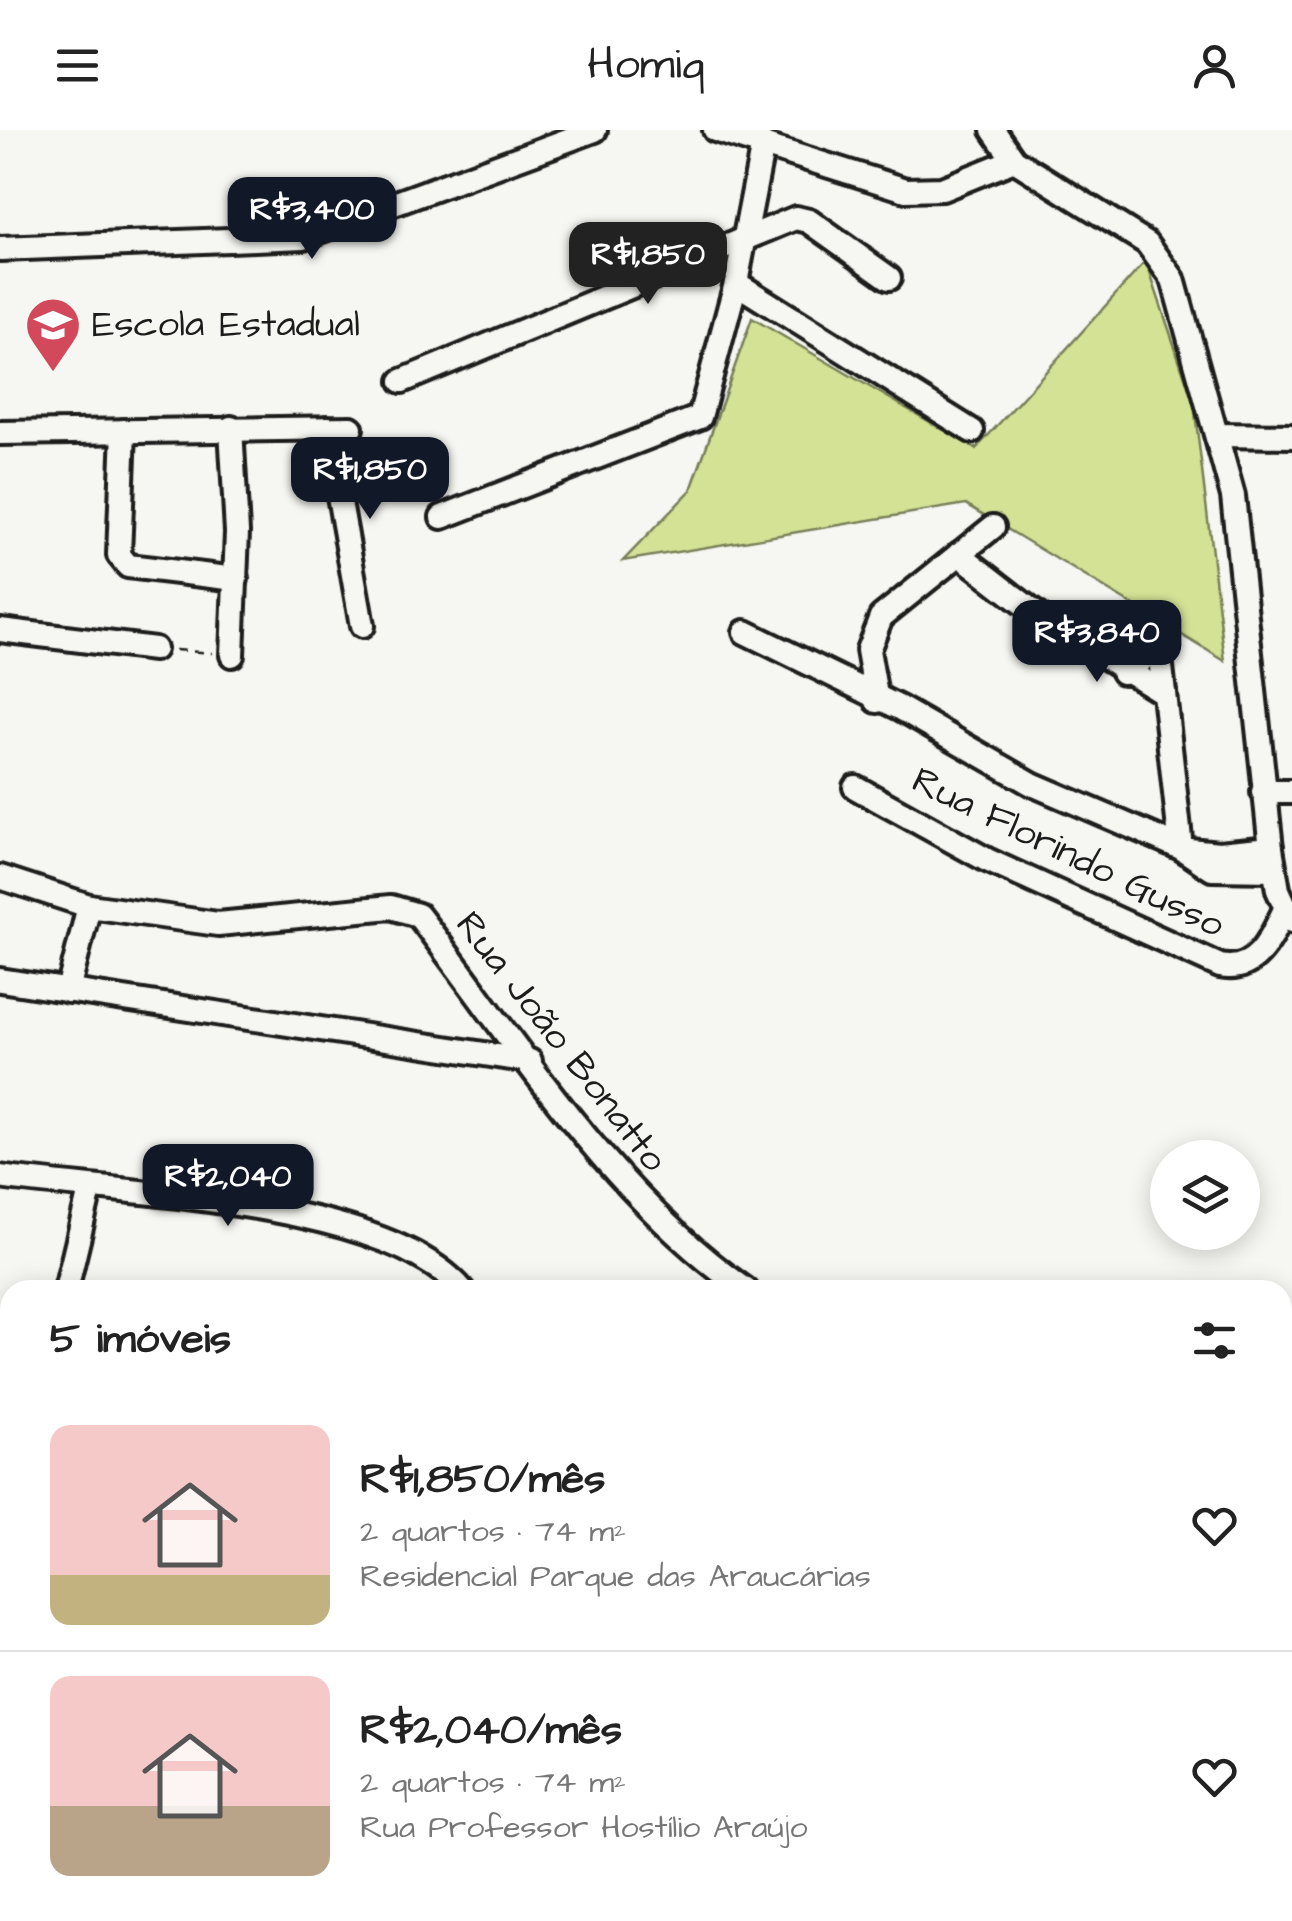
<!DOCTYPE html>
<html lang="pt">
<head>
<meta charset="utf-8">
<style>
  body { margin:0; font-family:"Architects Daughter",sans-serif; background:#f2f2f2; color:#222; height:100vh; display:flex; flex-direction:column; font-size:38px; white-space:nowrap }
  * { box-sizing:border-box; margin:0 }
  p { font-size:32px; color:#767676 }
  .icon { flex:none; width:55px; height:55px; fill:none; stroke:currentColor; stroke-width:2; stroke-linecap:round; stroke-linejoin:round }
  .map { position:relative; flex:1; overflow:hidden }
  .side { position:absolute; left:0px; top:1150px; width:1292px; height:642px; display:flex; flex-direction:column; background:#fff; border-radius:30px 30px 0 0; box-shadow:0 5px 25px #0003 }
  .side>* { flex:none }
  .tools { position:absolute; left:1150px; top:1010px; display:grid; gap:20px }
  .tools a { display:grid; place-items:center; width:110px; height:110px; border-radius:50%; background:#fff; box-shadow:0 5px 25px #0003; font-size:50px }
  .price { position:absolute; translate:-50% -85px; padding:0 22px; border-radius:20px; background:#111827; color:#fff; font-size:32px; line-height:65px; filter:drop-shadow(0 2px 5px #0008) }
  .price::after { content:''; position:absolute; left:50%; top:60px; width:30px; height:22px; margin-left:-15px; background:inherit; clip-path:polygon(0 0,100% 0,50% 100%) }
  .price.current { background:#222; color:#fff }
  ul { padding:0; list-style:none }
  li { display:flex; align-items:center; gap:30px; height:250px; padding:0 50px }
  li+li { border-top:2px solid #e0e0e0 }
  li span { display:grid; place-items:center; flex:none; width:280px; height:200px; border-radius:20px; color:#555 }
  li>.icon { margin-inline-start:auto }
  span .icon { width:120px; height:120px; fill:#fffc; stroke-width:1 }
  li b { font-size:42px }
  h2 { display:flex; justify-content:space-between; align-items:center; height:120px; padding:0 50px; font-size:42px }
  header { display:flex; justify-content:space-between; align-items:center; height:130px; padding:0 50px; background:#fff; font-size:45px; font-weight:600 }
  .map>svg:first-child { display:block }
  .green { fill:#d4e295; stroke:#787f58; stroke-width:2.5 }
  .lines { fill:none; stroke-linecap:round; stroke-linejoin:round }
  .minor-casing { stroke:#1c1c1c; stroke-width:30 }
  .major-casing { stroke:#1c1c1c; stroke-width:38 }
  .path { stroke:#1c1c1c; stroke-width:2.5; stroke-dasharray:10 8; stroke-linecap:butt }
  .minor { stroke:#f6f6f2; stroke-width:22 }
  .major { stroke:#fbe180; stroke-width:30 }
  .labels { text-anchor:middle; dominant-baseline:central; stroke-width:8; stroke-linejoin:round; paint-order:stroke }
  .poi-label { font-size:38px; fill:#1c1c1c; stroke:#f6f6f2; text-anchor:start }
  .street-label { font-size:38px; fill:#1c1c1c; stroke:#f6f6f2 }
</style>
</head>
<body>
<header><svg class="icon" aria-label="menu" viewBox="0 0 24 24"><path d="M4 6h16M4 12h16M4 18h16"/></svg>Homiq<svg class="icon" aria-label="person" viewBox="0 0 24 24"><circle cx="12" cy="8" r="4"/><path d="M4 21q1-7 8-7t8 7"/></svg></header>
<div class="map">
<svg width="1292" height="1791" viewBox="0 0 1292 1791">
  <rect width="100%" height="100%" fill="#f6f6f2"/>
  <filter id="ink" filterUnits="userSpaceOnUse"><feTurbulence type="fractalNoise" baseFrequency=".01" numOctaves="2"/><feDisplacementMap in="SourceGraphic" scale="20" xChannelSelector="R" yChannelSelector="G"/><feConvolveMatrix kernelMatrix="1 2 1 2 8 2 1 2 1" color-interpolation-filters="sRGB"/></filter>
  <g filter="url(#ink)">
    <!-- green -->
    <g class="green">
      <polygon points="1146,131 1194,274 1225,531 966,374 623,431 691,360 752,188 976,319"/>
      <polygon points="947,1783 949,1791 590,1791 589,1783"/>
    </g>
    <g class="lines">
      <!-- minor casing -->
      <g class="minor-casing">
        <g id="minor">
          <polyline points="715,0 906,60 942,59 1014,30"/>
          <polyline points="993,0 1014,30 1147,113 1173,149 1233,366 1271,718 1278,760 1292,791"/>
          <polyline points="0,119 304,107 595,0"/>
          <polyline points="736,153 972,301"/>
          <polyline points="402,251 796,88 809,91 889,148"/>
          <polyline points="231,298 237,402 232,525"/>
          <polyline points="327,298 362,496"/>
          <polyline points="124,301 119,425 128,436 236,449"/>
          <polyline points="0,303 351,298"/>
          <polyline points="1218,305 1292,306"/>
          <polyline points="442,387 700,287 736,153 763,14"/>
          <polyline points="959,424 1075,514 1094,520 1164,563 1181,718"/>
          <polyline points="0,500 154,519"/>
          <polyline points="745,502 900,578 1032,654 1181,718 1212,739 1274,740"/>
          <polyline points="1123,542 1138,534 1158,510 1164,563"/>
          <polyline points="877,571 868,520 881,487 993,397"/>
          <path d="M855,657L987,730L1220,836C1257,844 1272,806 1285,779L1292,780"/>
          <polyline points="1263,662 1292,662"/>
          <polyline points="1189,720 1219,723 1271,718"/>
          <path d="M0,747L89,776L218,794L391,777L418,785C517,914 611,1066 746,1160"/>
          <polyline points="0,850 530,931"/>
          <polyline points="68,861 89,776"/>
          <path d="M0,1047C118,1064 384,1068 462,1160"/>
          <polyline points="66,1160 90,1060"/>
          <polyline points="1282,1345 1292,1344"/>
          <polyline points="0,1448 10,1400"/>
          <polyline points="1282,1647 1292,1647"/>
          <polyline points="241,1782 287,1791"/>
          <polyline points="451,1782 451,1791"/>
          <polyline points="81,1791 87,1782"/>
        </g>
      </g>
      <!-- major casing -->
      <g class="major-casing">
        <g id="major">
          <polyline points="0,1549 10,1551"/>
          <polyline points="969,1782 970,1791"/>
        </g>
      </g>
      <!-- path -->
      <polyline class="path" points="175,520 212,523"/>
      <!-- minor -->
      <use href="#minor" class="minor"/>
      <!-- major -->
      <use href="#major" class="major"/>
    </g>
  </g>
  <!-- icons -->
  <defs>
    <g id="school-pin" transform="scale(2.875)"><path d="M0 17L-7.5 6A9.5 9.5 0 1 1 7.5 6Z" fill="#d1495b" stroke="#f6f6f2"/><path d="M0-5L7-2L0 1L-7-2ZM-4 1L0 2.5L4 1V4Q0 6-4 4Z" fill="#fff"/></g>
  </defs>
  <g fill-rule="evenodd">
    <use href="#school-pin" x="53" y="195"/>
  </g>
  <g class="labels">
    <!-- poi labels -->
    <g class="poi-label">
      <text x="92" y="195">Escola Estadual</text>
    </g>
    <!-- street labels -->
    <g class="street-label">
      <text transform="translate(1068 723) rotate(26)">Rua Florindo Gusso</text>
      <text transform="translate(561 912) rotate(52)">Rua João Bonatto</text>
    </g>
  </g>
</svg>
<div class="tools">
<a><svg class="icon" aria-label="layers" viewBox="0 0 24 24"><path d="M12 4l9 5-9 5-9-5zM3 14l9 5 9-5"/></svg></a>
</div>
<b class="price" style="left:312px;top:132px">R$3,400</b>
<b class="price current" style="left:648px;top:177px">R$1,850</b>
<b class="price" style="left:370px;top:392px">R$1,850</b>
<b class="price" style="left:1097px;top:555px">R$3,840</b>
<b class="price" style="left:228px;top:1099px">R$2,040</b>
<section class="side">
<h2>5 imóveis<svg class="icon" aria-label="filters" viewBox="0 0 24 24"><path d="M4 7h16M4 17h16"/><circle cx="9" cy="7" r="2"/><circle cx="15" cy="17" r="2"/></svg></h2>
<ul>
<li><span style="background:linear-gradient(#f6c9c9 75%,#c2b280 0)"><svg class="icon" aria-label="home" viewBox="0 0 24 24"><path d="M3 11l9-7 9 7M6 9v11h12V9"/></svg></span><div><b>R$1,850/mês</b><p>2 quartos · 74 m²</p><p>Residencial Parque das Araucárias</p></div><svg class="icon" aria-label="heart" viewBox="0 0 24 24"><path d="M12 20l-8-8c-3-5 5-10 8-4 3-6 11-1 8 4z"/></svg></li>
<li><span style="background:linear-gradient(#f6c9c9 65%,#b9a48a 0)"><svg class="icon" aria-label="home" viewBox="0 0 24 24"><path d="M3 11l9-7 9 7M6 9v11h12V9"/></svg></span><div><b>R$2,040/mês</b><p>2 quartos · 74 m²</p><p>Rua Professor Hostílio Araújo</p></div><svg class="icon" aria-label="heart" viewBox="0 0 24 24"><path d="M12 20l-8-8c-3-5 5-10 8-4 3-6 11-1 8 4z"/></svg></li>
</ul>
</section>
</div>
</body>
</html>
